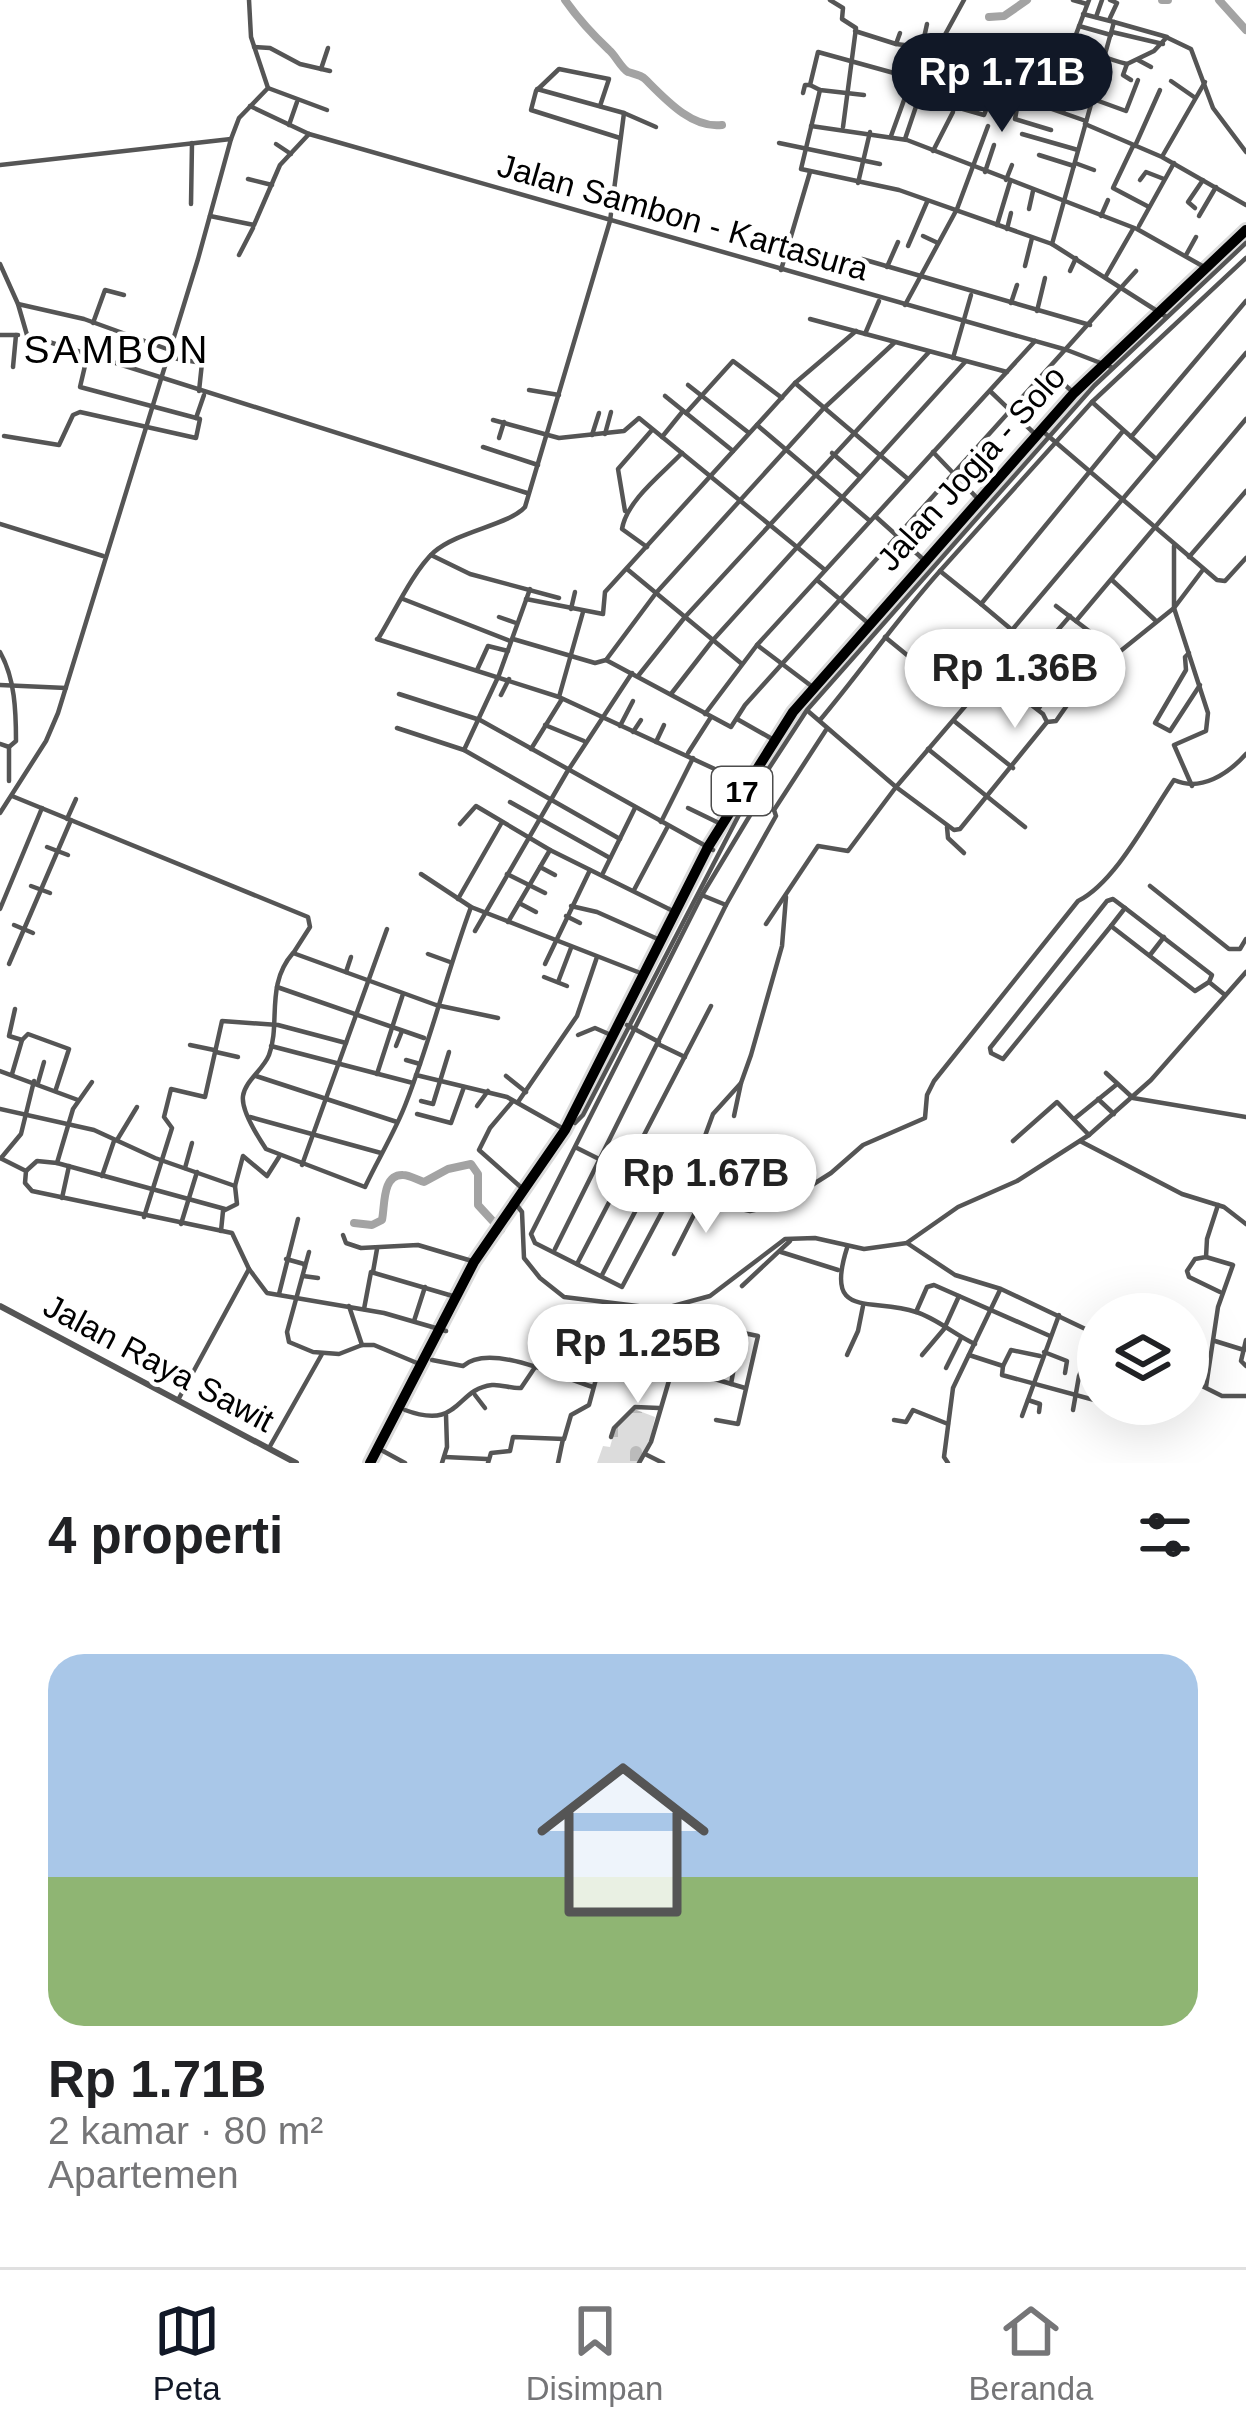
<!DOCTYPE html>
<html lang="id">
<head>
<meta charset="utf-8">
<style>
  body { margin:0; font-family:Helvetica,sans-serif; background:#f2f2f2; color:#202124; height:100vh; display:flex; flex-direction:column; font-size:45px; white-space:nowrap }
  * { box-sizing:border-box; margin:0 }
  p { font-size:39px; color:#757577 }
  .icon { flex:none; width:66px; height:66px; fill:none; stroke:currentColor; stroke-width:2; stroke-linecap:round; stroke-linejoin:round }
  .map { position:relative; height:1463px; overflow:hidden }
  .details { display:flex; flex-direction:column; background:#fff; flex:1 }
  .details>* { flex:none }
  .buttons { position:absolute; left:1077px; top:1293px; display:grid; gap:24px }
  .buttons a { display:grid; place-items:center; width:132px; height:132px; border-radius:50%; background:#fff; box-shadow:0 12px 48px #0002; font-size:60px }
  .price { position:absolute; translate:-50% -102px; padding:0 27px; border-radius:42px; background:#fff; color:#222; font-size:39px; line-height:78px; filter:drop-shadow(0 3px 6px #0008) }
  .price::after { content:''; position:absolute; left:50%; top:72px; width:36px; height:27px; margin-left:-18px; background:inherit; clip-path:polygon(0 0,100% 0,50% 100%) }
  .price.selected { background:#111827; color:#fff }
  ul { padding:0; list-style:none }
  li { display:grid; align-content:center; gap:24px; height:636px; padding:0 48px }
  li span { display:grid; place-items:center; height:372px; border-radius:36px; color:#555 }
  li>.icon { margin-inline-start:auto }
  span .icon { width:216px; height:216px; fill:#fffc; stroke-width:1 }
  li b { font-size:51px }
  h2 { display:flex; justify-content:space-between; align-items:center; height:144px; padding:0 48px; font-size:51px }
  .tab-bar { display:flex; justify-content:space-around; align-items:center; height:168px; border-top:3px solid #e0e0e0; background:#fff; font-size:33px; color:#757577 }
  .tab-bar a { display:grid; justify-items:center; gap:6px }
  .tab-bar .selected { color:#111827 }
  .map>svg:first-child { display:block }
  .cemetery { fill:url(#cemetery-stones) }
  .lines { fill:none; stroke-linecap:round; stroke-linejoin:round }
  .river { stroke:#a3a3a3; stroke-width:8 }
  .trunk-casing { stroke:#dbdbdb; stroke-width:16 }
  .minor { stroke:#555; stroke-width:4.5 }
  .tertiary { stroke:#555; stroke-width:6 }
  .trunk { stroke:#000; stroke-width:10 }
  .labels { text-anchor:middle; dominant-baseline:central; stroke-width:9; stroke-linejoin:round; paint-order:stroke }
  .shield { fill:#fff; stroke:#4c4c4c; stroke-width:3 }
  .shield-label { font-size:30px; font-weight:bold; fill:#000 }
  .street-label { font-size:33px; fill:#000; stroke:#fff }
  .quarter-label { font-size:39px; letter-spacing:3px; fill:#000; stroke:#fff }
</style>
</head>
<body>
<div class="map">
<svg width="1246" height="1463" viewBox="0 0 1246 1463">
  <defs>
    <pattern id="cemetery-stones" width="16" height="16" patternUnits="userSpaceOnUse" patternTransform="scale(3)"><rect width="16" height="16" fill="#dcdcdc"/><path d="M2 7V4a2 2 0 0 1 4 0v3zM10 15v-3a2 2 0 0 1 4 0v3z" fill="#bbb"/></pattern>
  </defs>
  <rect width="100%" height="100%" fill="#fff"/>
  <!-- cemetery -->
  <polygon class="cemetery" points="634,1409 655,1417 649,1445 638,1463 597,1463 603,1446 610,1447 615,1429"/>
  <g class="lines">
    <!-- river -->
    <g class="river">
      <path d="M565,0C579,20 592,34 609,50C616,56 621,68 628,72C634,74 641,75 645,79C665,99 692,129 722,125"/>
      <polyline points="1162,0 1168,0"/>
      <polyline points="1219,0 1246,30"/>
      <polyline points="989,17 1004,16 1027,0"/>
      <path d="M354,1223L372,1225L382,1220C385,1206 382,1174 403,1175C410,1175 417,1180 424,1182L448,1169L471,1164L478,1174V1205L501,1230"/>
    </g>
    <!-- trunk casing -->
    <g class="trunk-casing">
      <polyline id="trunk" points="370,1463 474,1262 565,1130 708,847 793,712 1074,393 1246,230"/>
    </g>
    <!-- minor -->
    <g class="minor">
      <polyline points="830,0 843,8 842,19 856,28 843,127"/>
      <polyline points="1073,0 1087,4"/>
      <polyline points="1096,17 1102,0"/>
      <polyline points="1110,18 1117,3 1110,0"/>
      <polyline points="1079,26 1111,35"/>
      <polyline points="855,31 896,44 900,33"/>
      <polyline points="1112,32 1163,44"/>
      <polyline points="925,38 956,48 971,65 1006,76 1002,91"/>
      <polyline points="1168,38 1191,49 1213,108 1246,152"/>
      <polyline points="941,42 964,0"/>
      <polyline points="896,44 920,47"/>
      <polyline points="1072,45 1089,0"/>
      <polyline points="254,47 270,48 300,64 330,71"/>
      <polyline points="1138,60 1151,67"/>
      <polyline points="1127,64 1123,75 1131,80"/>
      <polyline points="321,69 328,48"/>
      <polyline points="1006,76 1012,53"/>
      <polyline points="1171,81 1194,97"/>
      <polyline points="975,82 1086,121"/>
      <polyline points="810,85 820,90 864,95"/>
      <path d="M950,85C978,54 1019,33 1063,43C1085,48 1105,59 1127,64L1154,51L1167,37L1114,22"/>
      <polyline points="268,88 327,110"/>
      <polyline points="537,89 624,113 656,127"/>
      <polyline points="820,90 801,169 899,190 1052,244 1165,316"/>
      <polyline points="803,93 805,85 810,85 818,52 912,78"/>
      <polyline points="1019,97 1015,119 1051,130"/>
      <polyline points="1023,99 1035,55 1100,74"/>
      <polyline points="1093,99 1126,111 1138,80"/>
      <polyline points="1043,105 1058,61"/>
      <polyline points="250,106 309,134 1067,350 1111,367"/>
      <polyline points="600,106 609,79 559,69 536,91 531,110 620,138"/>
      <polyline points="963,109 984,115 994,90"/>
      <polyline points="972,111 982,85"/>
      <polyline points="1063,112 1078,67"/>
      <polyline points="1085,124 1162,157 1246,205"/>
      <polyline points="289,125 297,102"/>
      <polyline points="811,126 907,140 1137,229 1206,268"/>
      <polyline points="1022,134 1078,150"/>
      <polyline points="891,136 920,56 927,24"/>
      <polyline points="905,139 928,71"/>
      <polyline points="779,143 880,164"/>
      <polyline points="276,144 291,154"/>
      <polyline points="1133,146 1113,188 1149,207"/>
      <polyline points="1135,146 1160,90"/>
      <polyline points="933,151 953,112"/>
      <polyline points="1039,155 1074,166"/>
      <polyline points="1163,155 1205,82"/>
      <polyline points="1075,163 1094,170"/>
      <polyline points="0,165 231,139"/>
      <polyline points="985,172 994,145"/>
      <polyline points="248,179 272,185"/>
      <polyline points="1006,180 1012,165"/>
      <polyline points="1140,180 1146,172 1164,179"/>
      <polyline points="858,183 870,132"/>
      <polyline points="191,204 192,143"/>
      <polyline points="1195,208 1188,202 1203,180"/>
      <polyline points="1029,209 1033,191"/>
      <polyline points="210,216 254,225 280,165 309,134"/>
      <polyline points="1101,216 1108,200"/>
      <polyline points="1199,216 1216,187"/>
      <polyline points="997,225 1010,182"/>
      <polyline points="1139,226 1174,163"/>
      <polyline points="1007,229 1011,213"/>
      <polyline points="923,236 938,243"/>
      <polyline points="1052,244 1114,22 1083,14"/>
      <polyline points="908,246 927,202"/>
      <polyline points="239,255 253,228"/>
      <polyline points="1186,255 1196,237"/>
      <polyline points="862,259 1090,325"/>
      <polyline points="0,264 18,304 27,335 527,493"/>
      <polyline points="1025,266 1032,238"/>
      <polyline points="887,267 898,242"/>
      <polyline points="781,270 810,172"/>
      <polyline points="1070,271 1076,258"/>
      <polyline points="1106,276 1133,229"/>
      <polyline points="1011,303 1017,285"/>
      <polyline points="18,304 84,319 167,349"/>
      <polyline points="905,305 957,209 988,126"/>
      <polyline points="1037,311 1045,278"/>
      <polyline points="810,319 1007,372"/>
      <polyline points="93,323 105,290 124,295"/>
      <polyline points="865,334 879,301"/>
      <polyline points="0,335 18,335"/>
      <polyline points="167,357 202,363 199,391"/>
      <polyline points="953,358 971,295"/>
      <polyline points="13,367 16,335"/>
      <polyline points="1049,371 1074,393"/>
      <polyline points="795,383 908,479"/>
      <polyline points="688,385 749,433"/>
      <polyline points="529,390 559,395"/>
      <polyline points="990,391 1036,435"/>
      <polyline points="665,396 733,451"/>
      <polyline points="686,413 733,361 782,398"/>
      <polyline points="196,418 204,395"/>
      <polyline points="493,420 559,438 624,431 639,418 825,570"/>
      <polyline points="757,425 870,521"/>
      <polyline points="605,434 611,412"/>
      <polyline points="1046,434 1217,580 1225,581 1246,558"/>
      <polyline points="592,435 599,413"/>
      <polyline points="4,436 59,445 73,415 80,412 196,438 200,419 80,387 88,353"/>
      <polyline points="662,437 683,411"/>
      <polyline points="1131,437 1246,301"/>
      <polyline points="499,438 504,422"/>
      <polyline points="483,447 538,465"/>
      <polyline points="933,452 978,499"/>
      <polyline points="832,453 860,477"/>
      <polyline points="1156,459 1092,402 1246,258"/>
      <polyline points="625,511 618,469 652,430"/>
      <polyline points="875,516 924,560"/>
      <polyline points="0,524 103,556"/>
      <polyline points="1174,546 1174,608 1202,571"/>
      <path d="M647,547L622,529C627,500 662,474 682,453"/>
      <polyline points="431,555 470,574 559,598"/>
      <polyline points="1189,557 1246,491"/>
      <polyline points="627,569 742,664"/>
      <polyline points="817,580 868,623"/>
      <polyline points="1112,580 1155,620"/>
      <polyline points="403,599 510,641"/>
      <polyline points="526,599 603,614 605,592 795,383 856,331"/>
      <polyline points="981,604 940,571 1092,402"/>
      <polyline points="1056,606 1118,653 1174,608 1208,713 1206,731 1174,745 1192,786"/>
      <polyline points="571,609 575,592"/>
      <polyline points="1070,616 1044,646 1036,646 1012,630 1246,353"/>
      <polyline points="499,617 516,623"/>
      <polyline points="1076,621 1246,419"/>
      <polyline points="377,639 559,697 745,783"/>
      <path d="M378,639C393,615 413,571 434,552C458,531 509,525 525,507L610,221L624,113"/>
      <polyline points="513,639 595,663 606,660 656,593 823,409 894,343"/>
      <polyline points="757,645 814,688"/>
      <path d="M0,652C15,678 16,712 16,741L9,747"/>
      <polyline points="1189,653 1185,657 1186,670 1155,723 1170,731 1200,685"/>
      <polyline points="606,660 731,727 745,705 1136,271"/>
      <polyline points="477,670 488,646 508,651"/>
      <polyline points="638,676 685,617 929,352"/>
      <polyline points="0,685 66,688"/>
      <polyline points="399,694 480,720 713,850"/>
      <polyline points="671,694 713,640 965,362"/>
      <polyline points="501,695 509,679"/>
      <polyline points="559,697 583,612"/>
      <polyline points="967,704 1012,630 981,604 1123,431"/>
      <polyline points="1039,708 1057,681 1063,680 1077,691 1056,721 1047,722"/>
      <polyline points="809,712 896,787 967,704 885,637"/>
      <polyline points="705,714 757,645 1035,341"/>
      <polyline points="737,719 774,740"/>
      <path d="M820,720C862,670 897,619 940,571"/>
      <polyline points="954,721 1013,768"/>
      <polyline points="545,725 584,741"/>
      <polyline points="620,726 633,701"/>
      <polyline points="397,728 464,750 620,839"/>
      <polyline points="633,732 641,720"/>
      <polyline points="656,742 664,725"/>
      <polyline points="0,744 9,747 9,781"/>
      <polyline points="531,749 562,699"/>
      <polyline points="928,749 1025,827"/>
      <polyline points="464,750 499,675 530,589"/>
      <polyline points="688,753 711,717"/>
      <polyline points="721,792 737,800"/>
      <polyline points="12,796 308,917 310,927 294,952"/>
      <polyline points="510,802 610,858"/>
      <polyline points="688,808 721,824"/>
      <polyline points="0,813 46,741 58,713 198,259 231,139 239,118 268,88 251,37 249,0"/>
      <polyline points="67,819 76,799"/>
      <polyline points="661,822 693,758"/>
      <polyline points="460,824 476,806 550,850 671,910"/>
      <polyline points="947,827 948,838 964,853"/>
      <polyline points="47,847 68,855"/>
      <polyline points="540,867 555,875"/>
      <polyline points="603,873 635,808"/>
      <polyline points="421,874 471,907 643,974"/>
      <polyline points="507,874 545,893"/>
      <polyline points="31,886 50,893"/>
      <polyline points="1150,886 1229,949 1240,949 1246,939"/>
      <polyline points="634,890 668,826"/>
      <polyline points="704,896 726,905"/>
      <polyline points="458,899 502,822"/>
      <polyline points="519,903 536,912"/>
      <polyline points="571,906 597,912 660,940"/>
      <path d="M471,907C447,972 431,1039 406,1103C395,1132 378,1159 365,1187L266,1149C258,1137 241,1110 243,1096C245,1081 263,1070 269,1055C281,1023 265,985 293,953L436,1005L498,1018"/>
      <polyline points="0,909 42,808"/>
      <polyline points="566,916 580,923"/>
      <polyline points="508,922 550,850"/>
      <polyline points="766,924 818,846 848,851 896,787 954,830 960,829 1047,722 1043,714 989,672"/>
      <polyline points="14,925 33,933"/>
      <polyline points="1111,926 1003,1059 991,1053 990,1048 1107,901 1113,899 1125,908"/>
      <polyline points="475,931 567,772 632,673"/>
      <polyline points="428,954 450,962"/>
      <polyline points="1150,955 1164,937"/>
      <polyline points="9,964 71,820"/>
      <polyline points="545,964 590,870"/>
      <polyline points="346,972 351,957"/>
      <polyline points="544,977 567,986"/>
      <polyline points="558,982 571,948"/>
      <polyline points="1209,982 1195,991 1111,926 1125,908 1212,975 1209,982 1225,995"/>
      <polyline points="277,987 424,1038"/>
      <polyline points="15,1009 9,1036 22,1040 28,1034 69,1049 56,1089"/>
      <polyline points="627,1025 659,1042"/>
      <polyline points="578,1035 595,1028 611,1035"/>
      <polyline points="658,1044 685,1057"/>
      <polyline points="190,1045 214,1050"/>
      <polyline points="271,1046 413,1083"/>
      <polyline points="396,1046 402,1031"/>
      <polyline points="216,1052 238,1057"/>
      <polyline points="406,1060 420,1064"/>
      <polyline points="0,1071 78,1100"/>
      <polyline points="1106,1073 1133,1098 1246,1117"/>
      <polyline points="12,1074 22,1040"/>
      <polyline points="377,1074 403,994"/>
      <polyline points="416,1075 507,1097 562,1128"/>
      <polyline points="256,1076 397,1122"/>
      <polyline points="506,1076 526,1092"/>
      <polyline points="38,1083 44,1062"/>
      <polyline points="1098,1099 1114,1114"/>
      <polyline points="421,1101 433,1104 449,1052"/>
      <polyline points="512,1102 490,1128 479,1150 524,1190"/>
      <polyline points="518,1102 577,1016 597,957"/>
      <polyline points="477,1106 488,1091"/>
      <polyline points="0,1109 94,1130 155,1158 235,1186"/>
      <polyline points="417,1114 451,1123 464,1087"/>
      <polyline points="734,1116 741,1083"/>
      <polyline points="250,1117 381,1153"/>
      <polyline points="1074,1119 1116,1085"/>
      <polyline points="575,1123 583,1115 741,811 807,710 1094,386 1246,243"/>
      <polyline points="117,1140 137,1107"/>
      <polyline points="1013,1141 1057,1102 1089,1135"/>
      <polyline points="1080,1141 1182,1194 1224,1207 1246,1224"/>
      <polyline points="575,1147 671,1195 622,1287 535,1243 531,1234 702,895 758,802 774,810"/>
      <polyline points="0,1158 26,1171 25,1183 32,1191 232,1233 249,1269 267,1293 384,1313 446,1331"/>
      <polyline points="1,1158 21,1134 34,1081"/>
      <polyline points="57,1163 73,1109 92,1082"/>
      <polyline points="302,1165 387,929"/>
      <polyline points="185,1168 192,1143"/>
      <polyline points="26,1171 37,1161 57,1163 225,1209"/>
      <polyline points="102,1176 114,1141"/>
      <polyline points="671,1195 683,1196 713,1114 741,1083 751,1055 782,946 786,897"/>
      <path d="M683,1196L750,1211L782,1204L831,1173L863,1145L925,1118L927,1095L934,1081L1078,901C1116,882 1149,816 1174,780C1201,792 1228,774 1246,754"/>
      <polyline points="62,1198 69,1166"/>
      <polyline points="515,1203 522,1212 524,1258 540,1278 564,1297 662,1309 710,1296 785,1239 815,1238 864,1249 907,1243 955,1275 1001,1289 1098,1335"/>
      <polyline points="1218,1205 1207,1239 1206,1257 1195,1259 1187,1271 1189,1277 1220,1292"/>
      <polyline points="144,1217 172,1128 164,1117 171,1089 205,1097 222,1021 278,1025 346,1043"/>
      <polyline points="181,1224 197,1172"/>
      <polyline points="221,1231 223,1211 237,1204 235,1186 243,1156 267,1176 279,1157"/>
      <polyline points="343,1235 346,1243 361,1248 418,1245 472,1261"/>
      <polyline points="908,1242 958,1207 1017,1181 1089,1135 1151,1080 1246,972"/>
      <path d="M847,1248C824,1320 870,1297 916,1312C936,1318 955,1335 975,1344"/>
      <polyline points="555,1249 726,905 776,816 774,810 826,730"/>
      <polyline points="309,1252 287,1332 289,1342 313,1352 339,1354 362,1345 374,1345 417,1363"/>
      <polyline points="781,1252 838,1270"/>
      <polyline points="674,1254 701,1201"/>
      <polyline points="286,1259 304,1264 305,1267"/>
      <polyline points="577,1264 711,1006"/>
      <polyline points="373,1272 377,1249"/>
      <polyline points="602,1275 649,1185"/>
      <polyline points="303,1276 318,1278"/>
      <polyline points="742,1286 790,1241"/>
      <polyline points="279,1294 298,1219"/>
      <polyline points="349,1306 362,1345"/>
      <polyline points="678,1307 682,1320 758,1336 738,1424 716,1420"/>
      <polyline points="364,1309 371,1272 456,1297"/>
      <polyline points="916,1312 927,1287 934,1285 1050,1336"/>
      <polyline points="414,1321 425,1287"/>
      <polyline points="716,1336 730,1339 737,1350 731,1384"/>
      <polyline points="1246,1340 1241,1361 1246,1366"/>
      <polyline points="1215,1341 1244,1350"/>
      <polyline points="1044,1352 1067,1361 1065,1373"/>
      <polyline points="847,1355 858,1331 863,1306"/>
      <polyline points="922,1355 944,1329 959,1296"/>
      <polyline points="969,1355 1003,1366 1002,1375 1098,1401"/>
      <path d="M432,1360L463,1366C490,1342 560,1377 593,1387"/>
      <polyline points="662,1363 682,1320"/>
      <polyline points="1085,1363 1098,1369"/>
      <polyline points="1003,1366 1011,1350 1040,1356"/>
      <polyline points="946,1368 961,1338"/>
      <polyline points="703,1375 717,1335"/>
      <polyline points="1188,1379 1222,1396 1246,1396"/>
      <polyline points="1206,1387 1218,1307 1233,1265 1206,1257"/>
      <polyline points="475,1395 485,1408"/>
      <polyline points="178,1400 249,1269"/>
      <polyline points="1028,1400 1040,1404 1039,1412"/>
      <path d="M405,1410C461,1431 455,1389 492,1385C501,1384 512,1389 521,1388L550,1345L577,1355L589,1343L600,1345L745,1388"/>
      <polyline points="1073,1410 1079,1376 1096,1334"/>
      <polyline points="1022,1416 1059,1315"/>
      <polyline points="894,1420 906,1422 913,1410 948,1424"/>
      <polyline points="611,1437 614,1428 635,1407 659,1408"/>
      <polyline points="269,1448 322,1354"/>
      <polyline points="383,1451 405,1463"/>
      <polyline points="645,1454 663,1463"/>
      <polyline points="445,1457 487,1459"/>
      <polyline points="442,1463 447,1447 446,1415"/>
      <polyline points="488,1463 491,1453 510,1451 513,1437 564,1439 571,1415 589,1405 605,1346"/>
      <polyline points="558,1463 563,1439"/>
      <polyline points="639,1463 651,1442 673,1367"/>
      <polyline points="948,1463 944,1457 953,1388 1000,1290"/>
    </g>
    <!-- tertiary -->
    <polyline class="tertiary" points="0,1306 296,1463"/>
    <!-- trunk -->
    <use href="#trunk" class="trunk"/>
  </g>
  <g class="labels">
    <!-- shield labels -->
    <rect class="shield" x="712" y="767" width="60" height="48" rx="9"/>
    <g class="shield-label">
      <text x="742" y="791">17</text>
    </g>
    <!-- street labels -->
    <g class="street-label">
      <text transform="translate(683 217) rotate(16)">Jalan Sambon - Kartasura</text>
      <text transform="translate(971 468) rotate(-48)">Jalan Jogja - Solo</text>
      <text transform="translate(159 1363) rotate(28)">Jalan Raya Sawit</text>
    </g>
    <!-- quarter labels -->
    <g class="quarter-label">
      <text x="117" y="349">SAMBON</text>
    </g>
  </g>
</svg>
<div class="buttons">
<a><svg class="icon" aria-label="layers" viewBox="0 0 24 24"><path d="M12 4l9 5-9 5-9-5zM3 14l9 5 9-5"/></svg></a>
</div>
<b class="price selected" style="left:1002px;top:135px">Rp 1.71B</b>
<b class="price" style="left:1015px;top:731px">Rp 1.36B</b>
<b class="price" style="left:706px;top:1236px">Rp 1.67B</b>
<b class="price" style="left:638px;top:1406px">Rp 1.25B</b>
</div>
<section class="details">
<h2>4 properti<svg class="icon" aria-label="filters" viewBox="0 0 24 24"><path d="M4 7h16M4 17h16"/><circle cx="9" cy="7" r="2"/><circle cx="15" cy="17" r="2"/></svg></h2>
<ul>
<li><span style="background:linear-gradient(#a9c7e8 60%,#8fb573 0)"><svg class="icon" aria-label="home" viewBox="0 0 24 24"><path d="M3 11l9-7 9 7M6 9v11h12V9"/></svg></span><div><b>Rp 1.71B</b><p>2 kamar · 80 m²</p><p>Apartemen</p></div></li>
</ul>
</section>
<nav class="tab-bar">
<a class="selected"><svg class="icon" aria-label="map" viewBox="0 0 24 24"><path d="M3 6l6-2 6 2 6-2v14l-6 2-6-2-6 2zM9 4v14M15 6v14"/></svg>Peta</a>
<a><svg class="icon" aria-label="saved" viewBox="0 0 24 24"><path d="M7 4h10v16l-5-4-5 4z"/></svg>Disimpan</a>
<a><svg class="icon" aria-label="home" viewBox="0 0 24 24"><path d="M3 11l9-7 9 7M6 9v11h12V9"/></svg>Beranda</a>
</nav>
</body>
</html>
